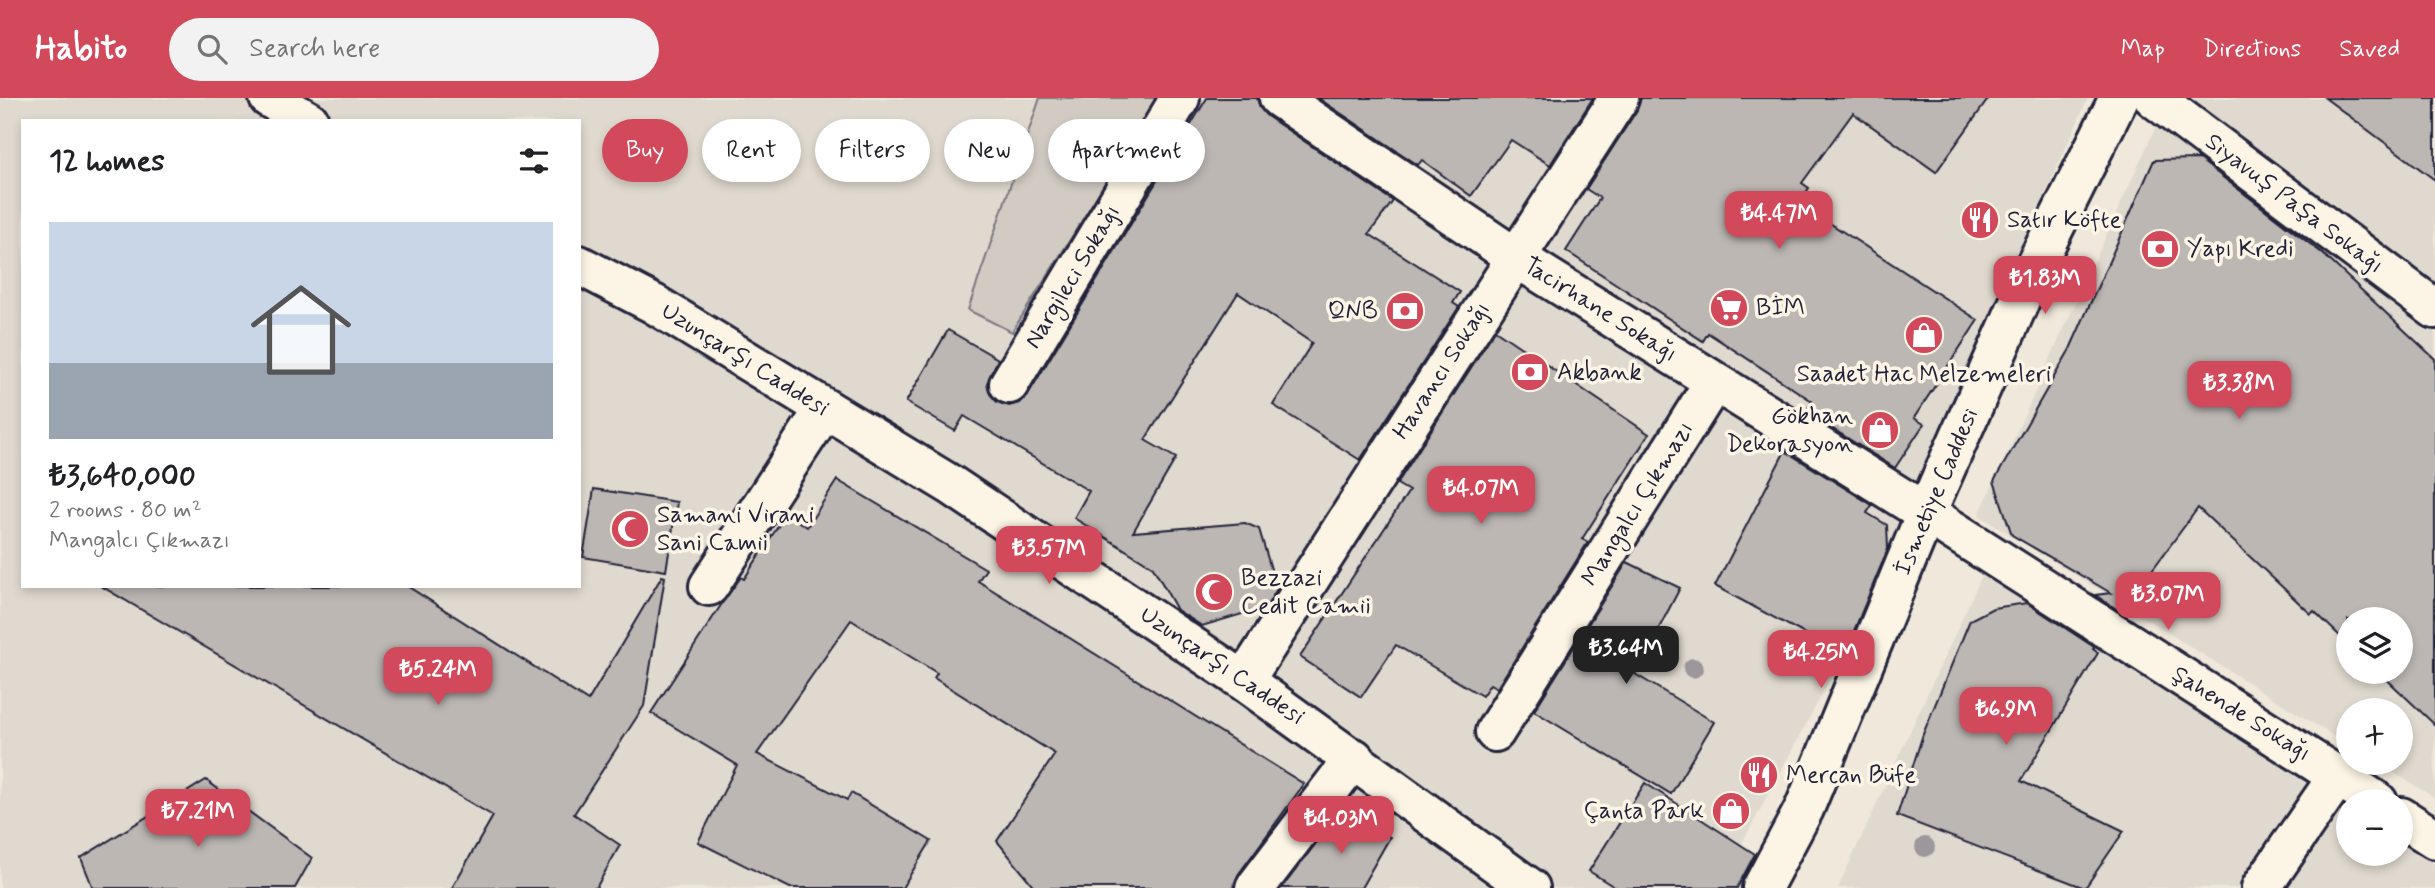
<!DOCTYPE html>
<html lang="en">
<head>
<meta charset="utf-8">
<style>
  body { margin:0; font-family:Mynerve,sans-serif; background:#f2f2f2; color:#202124; height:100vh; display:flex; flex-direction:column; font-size:26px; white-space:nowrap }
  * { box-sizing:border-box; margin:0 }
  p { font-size:23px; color:#757577 }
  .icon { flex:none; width:38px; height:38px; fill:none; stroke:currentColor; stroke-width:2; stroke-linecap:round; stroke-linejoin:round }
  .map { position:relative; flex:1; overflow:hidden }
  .drawer { position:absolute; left:21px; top:21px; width:560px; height:469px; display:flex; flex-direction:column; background:#fff; border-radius:0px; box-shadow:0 4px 10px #0003 }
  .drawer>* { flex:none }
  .top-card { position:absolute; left:602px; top:21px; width:665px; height:63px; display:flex; gap:14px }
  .buttons { position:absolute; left:2336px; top:509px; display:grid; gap:14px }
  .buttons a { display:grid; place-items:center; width:77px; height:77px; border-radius:50%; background:#fff; box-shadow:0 4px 10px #0003; font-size:35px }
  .price { position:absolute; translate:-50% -60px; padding:0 16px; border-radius:14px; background:#d1495b; color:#fff; font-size:23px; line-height:46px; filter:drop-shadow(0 2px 4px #0008) }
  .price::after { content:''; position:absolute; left:50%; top:42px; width:21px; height:16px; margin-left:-10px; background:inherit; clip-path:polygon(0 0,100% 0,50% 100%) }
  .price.selected { background:#222; color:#fff }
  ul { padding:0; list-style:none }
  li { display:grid; align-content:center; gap:14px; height:371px; padding:0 28px }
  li+li { border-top:2px solid #e0e0e0 }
  li span { display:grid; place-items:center; height:217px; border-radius:0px; color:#555 }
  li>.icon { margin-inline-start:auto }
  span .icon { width:126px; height:126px; fill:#fffc; stroke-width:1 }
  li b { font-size:30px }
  h2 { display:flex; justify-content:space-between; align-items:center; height:84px; padding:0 28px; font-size:30px }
  .chip { padding:0 24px; border-radius:32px; background:#fff; box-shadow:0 4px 10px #0003; font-size:24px; line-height:63px }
  .chip.selected { background:#d1495b; color:#fff }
  header { display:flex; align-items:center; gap:42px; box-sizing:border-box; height:98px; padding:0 35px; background:#d1495b; color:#fff }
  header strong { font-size:33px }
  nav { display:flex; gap:38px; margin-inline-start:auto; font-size:24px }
  .search { width:490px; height:63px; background:#f2f2f2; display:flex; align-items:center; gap:18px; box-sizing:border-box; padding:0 24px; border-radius:38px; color:#757577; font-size:26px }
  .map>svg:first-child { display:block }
  .built { fill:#e0d9cf; fill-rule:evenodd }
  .green { fill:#d1cbc3; stroke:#7a767f; stroke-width:2 }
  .building { fill:#bcb7b3; stroke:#22223b; stroke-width:2 }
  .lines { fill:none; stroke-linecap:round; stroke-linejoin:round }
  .minor-casing { stroke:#22223b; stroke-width:44 }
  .minor { stroke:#fcf5e5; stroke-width:38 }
  .tree { fill:#9b979a }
  .labels { text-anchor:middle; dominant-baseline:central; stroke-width:7; stroke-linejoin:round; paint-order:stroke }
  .street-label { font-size:24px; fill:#22223b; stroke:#fcf5e5 }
  .poi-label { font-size:24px; fill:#22223b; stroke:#fcf5e5; text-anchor:start }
</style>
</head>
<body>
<header>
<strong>Habito</strong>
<div class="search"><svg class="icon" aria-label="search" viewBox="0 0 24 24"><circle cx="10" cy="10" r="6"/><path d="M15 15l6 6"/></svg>Search here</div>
<nav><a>Map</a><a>Directions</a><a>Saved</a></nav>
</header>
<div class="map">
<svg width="2435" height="790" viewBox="0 0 2435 790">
  <rect width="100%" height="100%" fill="#efe8db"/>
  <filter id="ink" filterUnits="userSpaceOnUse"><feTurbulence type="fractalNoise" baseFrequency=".0143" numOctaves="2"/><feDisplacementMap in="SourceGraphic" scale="14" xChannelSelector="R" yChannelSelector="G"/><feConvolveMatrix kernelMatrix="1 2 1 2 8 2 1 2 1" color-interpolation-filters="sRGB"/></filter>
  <g filter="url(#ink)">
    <!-- built -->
    <g class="built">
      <path d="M0,0H2088L1835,572L1718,790H0ZM23,23H579V488H23Z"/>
      <path d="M2169,0H2435V700L2378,665H2401V612H2348V647L1979,417ZM2348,522H2401V574H2348Z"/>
      <polygon points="1985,471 2348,710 2348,756 2401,756 2401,744 2435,766 2435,790 1838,790"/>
    </g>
    <!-- green -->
    <polygon class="green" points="1040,0 1159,0 1012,234 968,212"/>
    <!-- building -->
    <g class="building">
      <polygon points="1207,0 1257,0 1260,10 1267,18 1393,103 1369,136 1460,194 1453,205 1459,209 1360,362 1273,307 1312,245 1238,195 1145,342 1176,360 1133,434 1245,425 1259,431 1277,491 1266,509 1202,528 1177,512 1153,469 1074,420 1089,393 964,318 955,333 906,304 948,232 998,261 987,285 990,296 997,304 1009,308 1019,305 1027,298"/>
      <polygon points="1318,0 1593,0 1550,67 1511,42 1471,98 1422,62 1418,67"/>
      <polygon points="1641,0 1989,0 1936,74 1853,15 1802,85 1809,90 1799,105 1978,222 1914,320 1924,326 1895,370 1806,314 1812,303 1708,235 1703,243 1566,153 1600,100 1586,91 1637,12"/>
      <polygon points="2325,0 2435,0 2435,82"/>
      <polygon points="2199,61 2322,155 2435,261 2435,627 2379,574 2401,574 2401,522 2348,522 2348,546 2314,513 2311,516 2198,410 2121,514 2095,497 2111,495 2012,437 1994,383 2070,251 2154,62"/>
      <polygon points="1495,232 1649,336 1582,441 1588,444 1497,590 1490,586 1482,598 1396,547 1361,599 1300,559 1409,393 1397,386"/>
      <polygon points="1785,353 1872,407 1867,415 1887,427 1888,451 1844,557 1715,488"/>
      <polygon points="837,382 986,471 978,483 1304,686 1238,777 1234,790 1035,790 997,743 1055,656 934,580 937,575 851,522 757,656 847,702 851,695 931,743 902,790 790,790 698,744 737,667 651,615 723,504 741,479 744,481 786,416 807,429"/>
      <polygon points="594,391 677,404 666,473 583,459"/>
      <polygon points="1627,464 1680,490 1635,576 1714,624 1671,696 1534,613"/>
      <polygon points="662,478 665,479 644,608 574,716 620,747 596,790 452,790 493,718 101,488 407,488 588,603"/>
      <polygon points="2027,505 2094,549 2093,551 2098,555 2021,683 2124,733 2085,790 1897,718 1923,636 1970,522 1993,510"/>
      <polygon points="206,682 312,760 295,790 93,790 81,760"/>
      <polygon points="1645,685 1755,756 1737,790 1616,790 1589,773"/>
      <polygon points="1342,711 1390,739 1361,790 1282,790"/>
    </g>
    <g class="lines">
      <!-- minor casing -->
      <g class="minor-casing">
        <g id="minor">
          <polyline points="269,0 309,23"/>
          <polyline points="1279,0 1515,159 1926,415 2378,704"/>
          <polyline points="2154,0 2435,211"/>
          <polyline points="579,167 654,206 951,387 1244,583 1530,790"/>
          <polyline points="1009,286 1180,0"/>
          <polyline points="709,488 824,312"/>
          <polyline points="1244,583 1619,0"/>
          <polyline points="1495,634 1714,284"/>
          <polyline points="2401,719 2435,741"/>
          <polyline points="1255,790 1354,660"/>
          <polyline points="1762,790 1804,711 1926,415 2036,166 2119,0"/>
          <polyline points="2261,790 2338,678"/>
        </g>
      </g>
      <!-- minor -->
      <use href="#minor" class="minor"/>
    </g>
    <!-- trees -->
    <g class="tree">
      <circle cx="1693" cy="570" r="10"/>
      <circle cx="1925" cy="749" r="10"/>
    </g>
  </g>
  <!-- icons -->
  <defs>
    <g id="restaurant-disc" transform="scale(2.0125)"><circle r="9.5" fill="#d1495b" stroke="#fcf5e5"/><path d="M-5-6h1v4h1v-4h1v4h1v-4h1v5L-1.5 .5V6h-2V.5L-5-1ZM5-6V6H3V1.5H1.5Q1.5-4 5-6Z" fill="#fff"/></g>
    <g id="bank-disc" transform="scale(2.0125)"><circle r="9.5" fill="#d1495b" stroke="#fcf5e5"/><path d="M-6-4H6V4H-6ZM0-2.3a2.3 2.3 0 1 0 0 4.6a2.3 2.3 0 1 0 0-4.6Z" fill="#fff"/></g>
    <g id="supermarket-disc" transform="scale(2.0125)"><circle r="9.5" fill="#d1495b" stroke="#fcf5e5"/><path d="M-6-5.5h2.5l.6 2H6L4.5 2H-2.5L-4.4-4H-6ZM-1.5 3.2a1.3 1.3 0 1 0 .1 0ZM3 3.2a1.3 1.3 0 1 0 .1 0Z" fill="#fff"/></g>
    <g id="shop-disc" transform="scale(2.0125)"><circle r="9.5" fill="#d1495b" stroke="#fcf5e5"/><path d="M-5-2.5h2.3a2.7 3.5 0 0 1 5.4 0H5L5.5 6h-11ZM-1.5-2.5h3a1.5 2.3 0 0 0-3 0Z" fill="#fff"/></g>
    <g id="mosque-disc" transform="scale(2.0125)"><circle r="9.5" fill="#d1495b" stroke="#fcf5e5"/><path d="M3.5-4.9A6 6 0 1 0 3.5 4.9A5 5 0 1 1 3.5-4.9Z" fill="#fff"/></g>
  </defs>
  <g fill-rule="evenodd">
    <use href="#restaurant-disc" x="1980" y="122"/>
    <use href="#bank-disc" x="2160" y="151"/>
    <use href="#supermarket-disc" x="1729" y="210"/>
    <use href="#bank-disc" x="1405" y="213"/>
    <use href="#shop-disc" x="1924" y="237"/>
    <use href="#bank-disc" x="1530" y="274"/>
    <use href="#shop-disc" x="1880" y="332"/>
    <use href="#mosque-disc" x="630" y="431"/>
    <use href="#mosque-disc" x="1214" y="494"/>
    <use href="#restaurant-disc" x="1759" y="677"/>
    <use href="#shop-disc" x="1731" y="713"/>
  </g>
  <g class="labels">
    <!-- street labels -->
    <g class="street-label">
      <text transform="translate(2294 106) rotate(37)">Siyavuş Paşa Sokağı</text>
      <text transform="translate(1073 179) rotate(-59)">Nargileci Sokağı</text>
      <text transform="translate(1600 212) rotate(32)">Tacirhane Sokağı</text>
      <text transform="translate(745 262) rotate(32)">Uzunçarşı Caddesi</text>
      <text transform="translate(1442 273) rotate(-57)">Havancı Sokağı</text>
      <text transform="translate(1937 394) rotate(-67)">İsmetiye Caddesi</text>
      <text transform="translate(1638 406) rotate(-58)">Mangalcı Çıkmazı</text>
      <text transform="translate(1222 568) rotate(34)">Uzunçarşı Caddesi</text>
      <text transform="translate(2241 616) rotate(32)">Şahende Sokağı</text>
    </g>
    <!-- poi labels -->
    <g class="poi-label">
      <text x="2007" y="122">Satır Köfte</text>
      <text x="2187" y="151">Yapı Kredi</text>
      <text x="1756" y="210">BİM</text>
      <text x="1378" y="213" text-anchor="end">QNB</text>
      <text x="1557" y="274">Akbank</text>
      <text x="1924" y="276" text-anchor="middle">Saadet Hac Melzemeleri</text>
      <text x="1853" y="318" text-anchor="end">Gökhan<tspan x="1853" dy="28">Dekorasyon</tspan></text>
      <text x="657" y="417">Samani Virani<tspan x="657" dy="28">Sani Camii</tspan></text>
      <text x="1241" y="480">Bezzazi<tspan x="1241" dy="28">Cedit Camii</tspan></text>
      <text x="1786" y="677">Mercan Büfe</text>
      <text x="1704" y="713" text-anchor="end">Çanta Park</text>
    </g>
  </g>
</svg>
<div class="buttons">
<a><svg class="icon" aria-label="layers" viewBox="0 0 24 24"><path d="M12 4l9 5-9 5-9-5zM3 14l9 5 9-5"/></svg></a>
<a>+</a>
<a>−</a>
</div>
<b class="price" style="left:1779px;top:153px">₺4.47M</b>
<b class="price" style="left:2045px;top:218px">₺1.83M</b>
<b class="price" style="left:2239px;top:323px">₺3.38M</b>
<b class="price" style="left:1481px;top:428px">₺4.07M</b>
<b class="price" style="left:1049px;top:488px">₺3.57M</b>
<b class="price" style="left:2168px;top:534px">₺3.07M</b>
<b class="price selected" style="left:1626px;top:588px">₺3.64M</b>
<b class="price" style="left:1821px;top:592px">₺4.25M</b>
<b class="price" style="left:438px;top:609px">₺5.24M</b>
<b class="price" style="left:2006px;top:649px">₺6.9M</b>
<b class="price" style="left:198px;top:751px">₺7.21M</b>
<b class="price" style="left:1341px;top:758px">₺4.03M</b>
<div class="top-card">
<a class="chip selected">Buy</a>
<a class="chip">Rent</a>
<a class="chip">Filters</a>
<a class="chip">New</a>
<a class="chip">Apartment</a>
</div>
<section class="drawer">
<h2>12 homes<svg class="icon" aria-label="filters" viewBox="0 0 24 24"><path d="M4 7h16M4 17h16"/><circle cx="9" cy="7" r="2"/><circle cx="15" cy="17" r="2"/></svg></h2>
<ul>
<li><span style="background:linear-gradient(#c9d6e8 65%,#9aa5b1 0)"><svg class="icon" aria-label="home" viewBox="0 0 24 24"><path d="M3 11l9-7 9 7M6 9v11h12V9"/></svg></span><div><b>₺3,640,000</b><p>2 rooms · 80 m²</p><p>Mangalcı Çıkmazı</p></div></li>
</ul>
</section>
</div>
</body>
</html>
